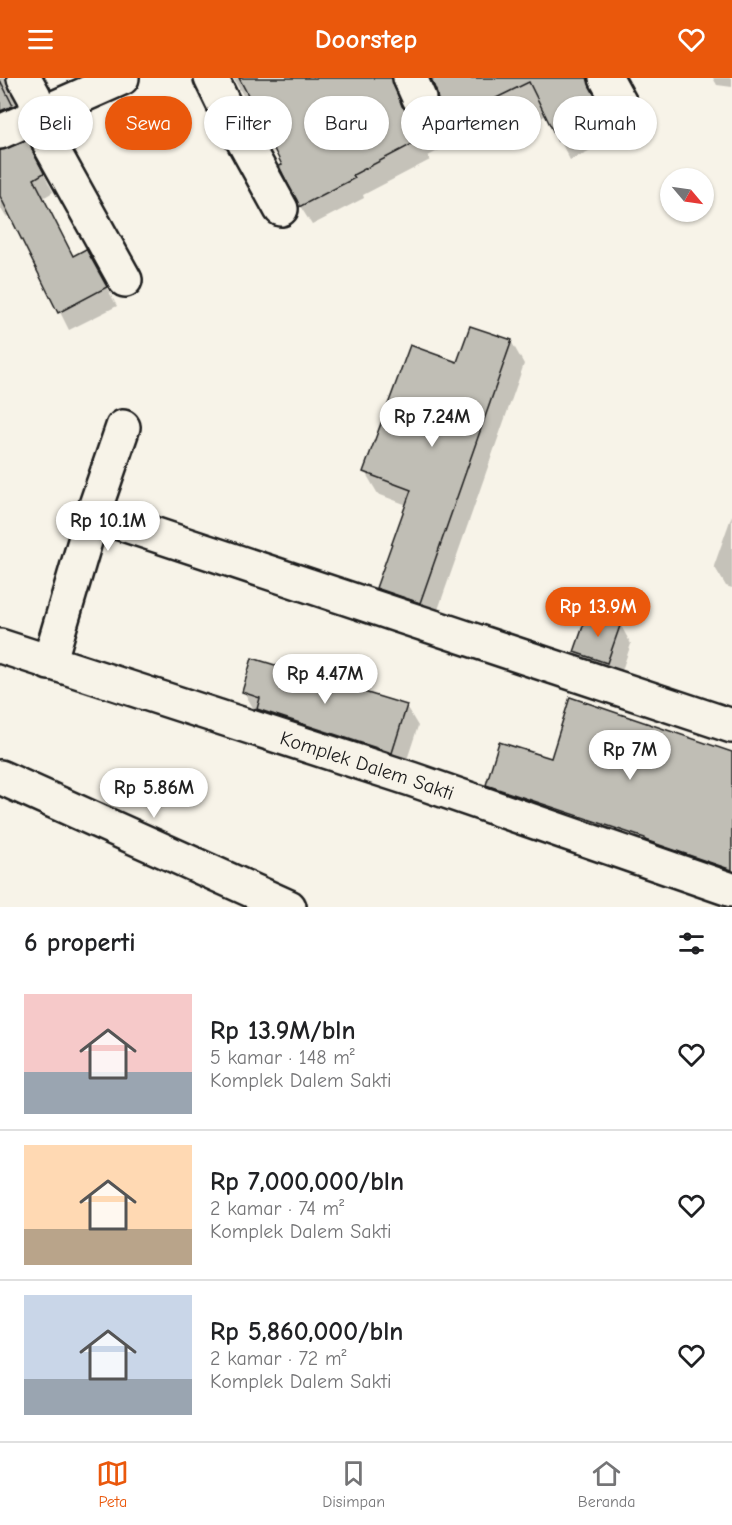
<!DOCTYPE html>
<html lang="id">
<head>
<meta charset="utf-8">
<style>
  body { margin:0; font-family:"Comic Neue",sans-serif; background:#f6f6f6; color:#202124; height:100vh; display:flex; flex-direction:column; font-size:22px; white-space:nowrap }
  * { box-sizing:border-box; margin:0 }
  p { font-size:20px; color:#757577 }
  .icon { flex:none; width:33px; height:33px; fill:none; stroke:currentColor; stroke-width:2; stroke-linecap:round; stroke-linejoin:round }
  .map { position:relative; height:829px; overflow:hidden }
  .sheet { display:flex; flex-direction:column; background:#fff; flex:1 }
  .sheet>* { flex:none }
  .guide { position:absolute; left:18px; top:18px; width:696px; height:54px; display:flex; gap:12px }
  .needle { width:39px; rotate:119deg }
  .controls { position:absolute; left:660px; top:90px; display:grid; gap:12px }
  .controls a { display:grid; place-items:center; width:54px; height:54px; border-radius:50%; background:#fff; box-shadow:0 2px 4px #0004; font-size:30px }
  .price { position:absolute; translate:-50% -51px; padding:0 14px; border-radius:21px; background:#fff; color:#222; font-size:20px; line-height:39px; filter:drop-shadow(0 2px 3px #0008) }
  .price::after { content:''; position:absolute; left:50%; top:36px; width:18px; height:14px; margin-left:-9px; background:inherit; clip-path:polygon(0 0,100% 0,50% 100%) }
  .price.selected { background:#ea580c; color:#fff }
  ul { padding:0; list-style:none }
  li { display:flex; align-items:center; gap:18px; height:150px; padding:0 24px }
  li+li { border-top:2px solid #e0e0e0 }
  li span { display:grid; place-items:center; flex:none; width:168px; height:120px; border-radius:0px; color:#555 }
  li>.icon { margin-inline-start:auto }
  span .icon { width:72px; height:72px; fill:#fffc; stroke-width:1 }
  li b { font-size:26px }
  h2 { display:flex; justify-content:space-between; align-items:center; height:72px; padding:0 24px; font-size:26px }
  .tag { padding:0 21px; border-radius:27px; background:#fff; box-shadow:0 2px 4px #0004; font-size:21px; line-height:54px }
  .tag.selected { background:#ea580c; color:#fff }
  header { display:flex; justify-content:space-between; align-items:center; height:78px; padding:0 24px; background:#ea580c; color:#fff; font-size:27px; font-weight:600 }
  .tab-bar { display:flex; justify-content:space-around; align-items:center; height:84px; border-top:2px solid #e0e0e0; background:#fff; font-size:16px; color:#757577 }
  .tab-bar a { display:grid; justify-items:center; gap:3px }
  .tab-bar .selected { color:#ea580c }
  .map>svg:first-child { display:block }
  .shadow { fill:#0003; fill-rule:evenodd }
  .building { fill:#c0beb5; stroke:#1c1c1c; stroke-width:1.5 }
  .lines { fill:none; stroke-linecap:round; stroke-linejoin:round }
  .minor-casing { stroke:#1c1c1c; stroke-width:38 }
  .minor { stroke:#f7f3e8; stroke-width:33 }
  .labels { text-anchor:middle; dominant-baseline:central; stroke-width:4.5; stroke-linejoin:round; paint-order:stroke }
  .street-label { font-size:20px; fill:#1c1c1c; stroke:#f7f3e8 }
</style>
</head>
<body>
<header><svg class="icon" aria-label="menu" viewBox="0 0 24 24"><path d="M4 6h16M4 12h16M4 18h16"/></svg>Doorstep<svg class="icon" aria-label="heart" viewBox="0 0 24 24"><path d="M12 20l-8-8c-3-5 5-10 8-4 3-6 11-1 8 4z"/></svg></header>
<div class="map">
<svg width="732" height="829" viewBox="0 0 732 829">
  <rect width="100%" height="100%" fill="#f7f3e8"/>
  <filter id="ink" filterUnits="userSpaceOnUse"><feTurbulence type="fractalNoise" baseFrequency=".0167" numOctaves="2"/><feDisplacementMap in="SourceGraphic" scale="12" xChannelSelector="R" yChannelSelector="G"/><feConvolveMatrix kernelMatrix="1 2 1 2 8 2 1 2 1" color-interpolation-filters="sRGB"/></filter>
  <g filter="url(#ink)">
    <!-- shadow -->
    <g class="shadow">
      <polygon points="0,0 6,0 22,37 0,57"/>
      <path d="M233,0H613L592,10L616,60L570,82L547,37L528,46L520,32L428,78L430,82L363,117L364,120L312,147L300,128L271,56L253,23L248,26ZM424,0L433,4L439,23L435,32L427,39L418,40L406,35L402,19Z"/>
      <polygon points="713,0 732,0 732,9 717,7"/>
      <polygon points="28,64 53,114 43,120 74,179 86,173 117,228 69,252 11,136 6,139 0,129 0,74"/>
      <polygon points="511,263 524,286 433,546 390,532 377,510 407,427 378,416 365,394 458,286"/>
      <polygon points="732,437 732,510 726,508 714,488"/>
      <polygon points="620,546 631,566 618,604 586,593 575,574"/>
      <polygon points="244,614 406,628 418,648 403,694 270,651 261,635 255,633"/>
      <polygon points="732,675 732,807 499,726 488,707"/>
    </g>
    <!-- building -->
    <g class="building">
      <polygon points="239,0 392,0 402,28 409,35 418,39 426,37 434,31 438,22 436,13 431,0 587,0 606,40 558,63 529,4 418,58 420,62 353,97 355,100 299,129 279,88 282,87 267,57 269,56"/>
      <polygon points="0,2 13,28 0,33"/>
      <polygon points="29,62 34,76 44,95 34,101 73,178 86,171 107,209 58,235 0,118 0,72"/>
      <polygon points="470,248 512,262 420,525 376,510 411,412 363,394 410,267 457,284"/>
      <polygon points="588,534 621,545 607,585 574,574"/>
      <polygon points="252,580 407,627 392,675 257,631 260,620 242,614"/>
      <polygon points="570,619 732,674 732,792 645,762 645,760 486,707 499,664 551,680"/>
    </g>
    <g class="lines">
      <!-- minor casing -->
      <g class="minor-casing">
        <g id="minor">
          <polyline points="24,0 34,18 50,67 125,202"/>
          <polyline points="211,0 228,35 281,131"/>
          <polyline points="410,0 419,20"/>
          <polyline points="606,0 622,29"/>
          <polyline points="0,54 122,0"/>
          <polyline points="93,436 732,648"/>
          <path id="s1" d="M0,568L411,701L732,812"/>
          <polyline points="49,585 93,436 123,349"/>
          <polyline points="0,699 289,829"/>
        </g>
      </g>
      <!-- minor -->
      <use href="#minor" class="minor"/>
    </g>
  </g>
  <g class="labels">
    <!-- street labels -->
    <g class="street-label">
      <text stroke="none"><textPath href="#s1" startOffset="386">Komplek Dalem Sakti</textPath></text>
    </g>
  </g>
</svg>
<div class="controls">
<a><svg class="needle" viewBox="-14 -14 28 28"><path d="M0-13l5 13h-10z" fill="#e53935"/><path d="M0 13l5-13h-10z" fill="#757577"/></svg></a>
</div>
<b class="price" style="left:432px;top:370px">Rp 7.24M</b>
<b class="price" style="left:108px;top:474px">Rp 10.1M</b>
<b class="price selected" style="left:598px;top:560px">Rp 13.9M</b>
<b class="price" style="left:325px;top:627px">Rp 4.47M</b>
<b class="price" style="left:630px;top:703px">Rp 7M</b>
<b class="price" style="left:154px;top:741px">Rp 5.86M</b>
<div class="guide">
<a class="tag">Beli</a>
<a class="tag selected">Sewa</a>
<a class="tag">Filter</a>
<a class="tag">Baru</a>
<a class="tag">Apartemen</a>
<a class="tag">Rumah</a>
</div>
</div>
<section class="sheet">
<h2>6 properti<svg class="icon" aria-label="filters" viewBox="0 0 24 24"><path d="M4 7h16M4 17h16"/><circle cx="9" cy="7" r="2"/><circle cx="15" cy="17" r="2"/></svg></h2>
<ul>
<li><span style="background:linear-gradient(#f6c9c9 65%,#9aa5b1 0)"><svg class="icon" aria-label="home" viewBox="0 0 24 24"><path d="M3 11l9-7 9 7M6 9v11h12V9"/></svg></span><div><b>Rp 13.9M/bln</b><p>5 kamar · 148 m²</p><p>Komplek Dalem Sakti</p></div><svg class="icon" aria-label="heart" viewBox="0 0 24 24"><path d="M12 20l-8-8c-3-5 5-10 8-4 3-6 11-1 8 4z"/></svg></li>
<li><span style="background:linear-gradient(#ffd9b3 70%,#b9a48a 0)"><svg class="icon" aria-label="home" viewBox="0 0 24 24"><path d="M3 11l9-7 9 7M6 9v11h12V9"/></svg></span><div><b>Rp 7,000,000/bln</b><p>2 kamar · 74 m²</p><p>Komplek Dalem Sakti</p></div><svg class="icon" aria-label="heart" viewBox="0 0 24 24"><path d="M12 20l-8-8c-3-5 5-10 8-4 3-6 11-1 8 4z"/></svg></li>
<li><span style="background:linear-gradient(#c9d6e8 70%,#9aa5b1 0)"><svg class="icon" aria-label="home" viewBox="0 0 24 24"><path d="M3 11l9-7 9 7M6 9v11h12V9"/></svg></span><div><b>Rp 5,860,000/bln</b><p>2 kamar · 72 m²</p><p>Komplek Dalem Sakti</p></div><svg class="icon" aria-label="heart" viewBox="0 0 24 24"><path d="M12 20l-8-8c-3-5 5-10 8-4 3-6 11-1 8 4z"/></svg></li>
</ul>
</section>
<nav class="tab-bar">
<a class="selected"><svg class="icon" aria-label="map" viewBox="0 0 24 24"><path d="M3 6l6-2 6 2 6-2v14l-6 2-6-2-6 2zM9 4v14M15 6v14"/></svg>Peta</a>
<a><svg class="icon" aria-label="saved" viewBox="0 0 24 24"><path d="M7 4h10v16l-5-4-5 4z"/></svg>Disimpan</a>
<a><svg class="icon" aria-label="home" viewBox="0 0 24 24"><path d="M3 11l9-7 9 7M6 9v11h12V9"/></svg>Beranda</a>
</nav>
</body>
</html>
